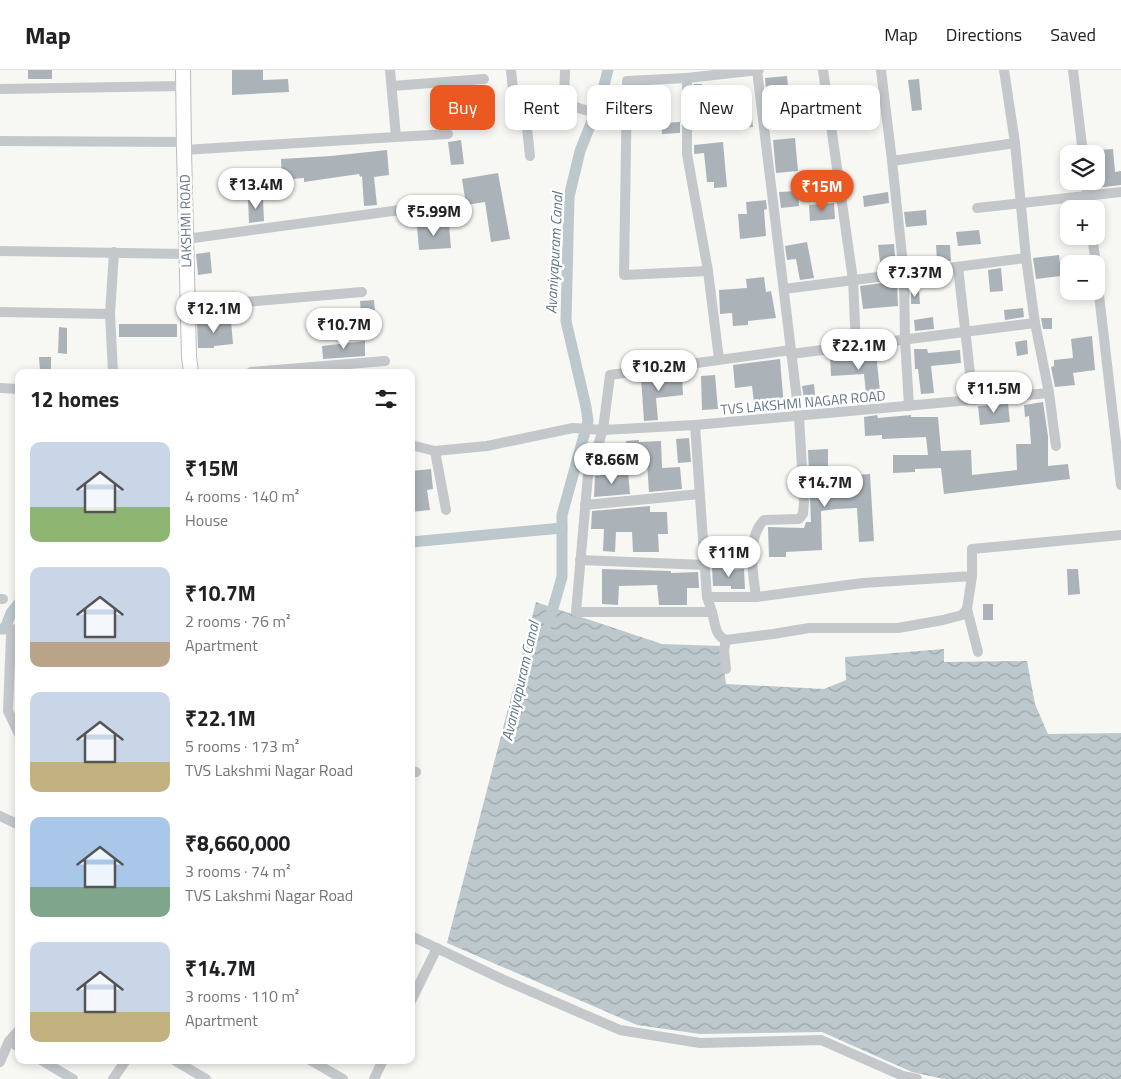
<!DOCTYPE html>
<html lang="en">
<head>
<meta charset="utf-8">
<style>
  body { margin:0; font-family:"Titillium Web",sans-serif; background:#f2f2f2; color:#202124; height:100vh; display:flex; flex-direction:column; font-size:19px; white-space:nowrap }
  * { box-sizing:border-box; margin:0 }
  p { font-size:16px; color:#757577 }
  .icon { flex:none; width:28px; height:28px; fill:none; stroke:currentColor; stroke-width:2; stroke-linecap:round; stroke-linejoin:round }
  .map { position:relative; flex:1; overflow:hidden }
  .side { position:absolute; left:15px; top:299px; width:400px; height:695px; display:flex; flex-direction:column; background:#fff; border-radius:10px; box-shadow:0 2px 8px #0003 }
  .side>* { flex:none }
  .banner { position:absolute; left:430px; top:15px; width:475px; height:45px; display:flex; gap:10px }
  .fabs { position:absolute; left:1060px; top:75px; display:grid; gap:10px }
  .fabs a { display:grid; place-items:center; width:45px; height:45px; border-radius:10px; background:#fff; box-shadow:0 2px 8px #0003; font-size:25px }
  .price { position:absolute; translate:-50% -42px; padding:0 11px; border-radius:18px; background:#fff; color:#222; font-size:16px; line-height:32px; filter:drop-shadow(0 1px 2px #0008) }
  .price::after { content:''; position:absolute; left:50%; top:30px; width:15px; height:11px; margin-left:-8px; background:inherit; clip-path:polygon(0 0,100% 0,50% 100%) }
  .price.current { background:#ea5921; color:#fff }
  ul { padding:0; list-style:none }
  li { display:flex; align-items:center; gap:15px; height:125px; padding:0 15px }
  li span { display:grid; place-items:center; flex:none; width:140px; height:100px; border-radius:10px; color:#555 }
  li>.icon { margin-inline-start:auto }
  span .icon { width:60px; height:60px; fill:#fffc; stroke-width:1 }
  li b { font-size:21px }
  h2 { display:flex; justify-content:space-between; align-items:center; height:60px; padding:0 15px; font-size:21px }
  .tag { padding:0 18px; border-radius:10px; background:#fff; box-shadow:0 2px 8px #0003; font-size:18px; line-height:45px }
  .tag.current { background:#ea5921; color:#fff }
  header { display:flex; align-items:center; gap:30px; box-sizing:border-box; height:70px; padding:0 25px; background:#fff; border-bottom:1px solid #e0e0e0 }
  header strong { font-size:24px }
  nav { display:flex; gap:28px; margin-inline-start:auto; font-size:18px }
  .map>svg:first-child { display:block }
  .water { fill:url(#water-waves) }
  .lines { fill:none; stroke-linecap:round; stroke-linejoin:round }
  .canal { stroke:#bcc8cc; stroke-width:11 }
  .building { fill:#abb3b9 }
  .secondary-casing { stroke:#b9bdc2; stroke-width:16 }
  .street { stroke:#c4c8cb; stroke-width:10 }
  .secondary { stroke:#fff; stroke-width:14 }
  .labels { text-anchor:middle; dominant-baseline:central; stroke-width:5; stroke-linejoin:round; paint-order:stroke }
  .street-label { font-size:14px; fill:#657686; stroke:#fff }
  .water-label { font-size:15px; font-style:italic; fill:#607782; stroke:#fff }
</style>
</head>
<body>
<header>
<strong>Map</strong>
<nav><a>Map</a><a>Directions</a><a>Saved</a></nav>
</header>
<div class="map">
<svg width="1121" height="1009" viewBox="0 0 1121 1009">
  <defs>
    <pattern id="water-waves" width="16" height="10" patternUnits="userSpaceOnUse" patternTransform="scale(1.25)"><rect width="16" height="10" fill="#bcc8cc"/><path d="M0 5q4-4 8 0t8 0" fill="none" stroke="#9ca7ab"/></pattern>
  </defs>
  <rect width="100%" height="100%" fill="#f7f7f4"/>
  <!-- water -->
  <polygon class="water" points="536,532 662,574 721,576 726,614 824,619 846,610 845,587 944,579 944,592 1027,591 1035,634 1048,664 1121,663 1121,1009 944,1009 912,1002 822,962 700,964 637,955 447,873"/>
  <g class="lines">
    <!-- canal -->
    <g class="canal">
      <polyline points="411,472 562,458 562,445 588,351 586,337 566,251 569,127 580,81 600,31 608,0"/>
      <polyline points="549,552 562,507 562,458"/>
      <polyline points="0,559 5,559 11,543 19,533"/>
    </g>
  </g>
  <!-- building -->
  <g class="building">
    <rect x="28" y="0" width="24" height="9"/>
    <polygon points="232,0 263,0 263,10 288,9 289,22 232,25"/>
    <polygon points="787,6 788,16 766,19 765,8"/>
    <polygon points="919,9 922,40 912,41 908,10"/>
    <polygon points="694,14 702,14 701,37 694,37"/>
    <polygon points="752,48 753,57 722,59 721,51"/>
    <polygon points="680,52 680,63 662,64 661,53"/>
    <polygon points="795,68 798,101 776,103 773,70"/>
    <polygon points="461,70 464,94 451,95 448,72"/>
    <polygon points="723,72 727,117 714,118 714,112 707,112 704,83 694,84 694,75"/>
    <polygon points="1113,79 1115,102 1121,101 1121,115 1096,118 1096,104 1100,103 1098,80"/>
    <polygon points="387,80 389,105 374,107 377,135 364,136 362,106 360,107 359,104 304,112 304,108 282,110 281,89 331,86"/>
    <polygon points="498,103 510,169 491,172 485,132 466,135 462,109"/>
    <polygon points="798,121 799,136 781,138 779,122"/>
    <polygon points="888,122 889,133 864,137 863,126"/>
    <polygon points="248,128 263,128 264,151 249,153"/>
    <polygon points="766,130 767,139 764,140 766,166 740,169 738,144 747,144 746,132"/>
    <polygon points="834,133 835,149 810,151 809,135"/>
    <polygon points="926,140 927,155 906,157 904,142"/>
    <polygon points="449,154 451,178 419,180 417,156"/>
    <polygon points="979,160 981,174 958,176 956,162"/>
    <polygon points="807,172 814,208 800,210 796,189 787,190 785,176"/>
    <polygon points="894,174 896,198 881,200 878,175"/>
    <polygon points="936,175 950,175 951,191 937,192"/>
    <polygon points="210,182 212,203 198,205 196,184"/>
    <polygon points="1059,185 1060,193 1069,192 1069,205 1036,209 1033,188"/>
    <polygon points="1001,198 1003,221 990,222 988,200"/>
    <polygon points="764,207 766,222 771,221 776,248 748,251 748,255 733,256 732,243 720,244 719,220 747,218 746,209"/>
    <polygon points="897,211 898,236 863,239 860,216"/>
    <polygon points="911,221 919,221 920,234 911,234"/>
    <polygon points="374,230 376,253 362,254 360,231"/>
    <polygon points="1023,238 1024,247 1005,250 1004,240"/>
    <polygon points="933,247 934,259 915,261 914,250"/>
    <polygon points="1041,248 1052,248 1052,259 1043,259"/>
    <polygon points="197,251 213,251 213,253 231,251 233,274 214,276 214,278 198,278"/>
    <rect x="119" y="254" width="58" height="13"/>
    <polygon points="59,257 67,258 67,284 58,283"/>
    <polygon points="1092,266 1095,300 1073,303 1075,315 1055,317 1051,297 1054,296 1054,290 1073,288 1071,269"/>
    <polygon points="1027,270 1028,284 1017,286 1015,272"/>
    <polygon points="365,271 365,286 323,289 322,276"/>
    <polygon points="914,279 927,279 928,283 960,280 961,293 931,296 934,323 921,324 918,299 915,299"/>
    <polygon points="860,282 862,284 876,283 881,331 867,333 864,304 831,306 830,286"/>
    <polygon points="39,287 51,287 51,302 40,302"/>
    <polygon points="780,289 784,338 755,341 752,316 735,318 733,295"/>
    <polygon points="673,303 682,303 683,325 656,328 658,350 644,351 641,308"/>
    <polygon points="715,305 718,339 702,340 701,306"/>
    <polygon points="1006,306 1007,320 999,321 997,307"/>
    <polygon points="814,314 816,334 805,335 802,316"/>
    <polygon points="1043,332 1048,366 1048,396 1068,394 1070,409 944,424 941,398 915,399 915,402 893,403 893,385 928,385 926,367 882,369 882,365 865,366 864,347 877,345 878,348 911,345 911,347 938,347 941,381 971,380 972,405 1017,400 1016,374 1031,374 1029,346 1025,347 1024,335"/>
    <polygon points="1008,334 1010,352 980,355 978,336"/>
    <polygon points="689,368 691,392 678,393 676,369"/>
    <polygon points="639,370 639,372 661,371 662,398 680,397 682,419 649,422 647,393 629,395 626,371"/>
    <polygon points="828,379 828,409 855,409 855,405 870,404 874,471 859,472 857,438 836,439 821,441 822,480 786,482 786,487 769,487 768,457 804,458 806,452 811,452 808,380"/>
    <polygon points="431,399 433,419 427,420 430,440 411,442 411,401"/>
    <polygon points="628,402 630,424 594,427 595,406"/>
    <polygon points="650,436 650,442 667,442 668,464 658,464 659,482 633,482 632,462 616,462 615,482 603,481 604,459 591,459 592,441"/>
    <polygon points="712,497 728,497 728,500 744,499 745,519 731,519 731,516 713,516"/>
    <polygon points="602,499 671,501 671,503 698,502 699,518 687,518 687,535 659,535 657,515 619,516 618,535 602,534"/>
    <polygon points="1067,499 1078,499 1080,524 1068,525"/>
    <rect x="983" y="534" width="10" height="16"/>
  </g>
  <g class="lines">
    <!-- secondary casing -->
    <g class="secondary-casing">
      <polyline id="secondary" points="183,0 184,80 189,287 191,302"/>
    </g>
    <!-- street -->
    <g class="street">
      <polyline points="511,0 515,40 566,33"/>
      <path d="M565,0L564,32C590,44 599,44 627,41"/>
      <polyline points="823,0 853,210 856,276"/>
      <polyline points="881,0 892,91 1015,73 1026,188 1035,253 1049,323 1056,376"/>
      <polyline points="1004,0 1015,73"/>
      <polyline points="1073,0 1083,84"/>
      <polyline points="687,8 627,11 624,205 708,201"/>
      <polyline points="392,16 484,9"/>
      <polyline points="0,19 182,16"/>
      <polyline points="525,39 530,86"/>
      <polyline points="396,67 448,64"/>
      <polyline points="0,71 184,72"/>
      <polyline points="184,80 396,67 390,0"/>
      <polyline points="892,91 904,204 905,270 909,336"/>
      <polyline points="1086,111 1089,139"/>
      <polyline points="977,138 1121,122"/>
      <polyline points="1092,166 1096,194"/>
      <polyline points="186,169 437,135 460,137"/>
      <polyline points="0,181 186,184"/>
      <polyline points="958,197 973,330"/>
      <polyline points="1096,199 1121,415"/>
      <polyline points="784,219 1026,188"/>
      <polyline points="187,237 362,222"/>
      <polyline points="0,242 110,244 114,182"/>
      <polyline points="110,244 113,302"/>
      <polyline points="791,284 1035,253"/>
      <polyline points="719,289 708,201 687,84 687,8 759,0"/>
      <polyline points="251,302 385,291"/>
      <polyline points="0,318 19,319"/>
      <polyline points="695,355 707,527 756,527 863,513 972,506 972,479 1121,465"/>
      <polyline points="411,375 435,381 487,376 573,358 603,360 695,355 1049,323"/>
      <polyline points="435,381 446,440"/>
      <polyline points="585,435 700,424"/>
      <polyline points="580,490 705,495"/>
      <polyline points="707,527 712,542 576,542 588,405 603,360 610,305 791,280"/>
      <path d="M756,527C753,504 746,468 764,450L799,449L803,444L804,432L799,346L757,0"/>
      <polyline points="0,529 3,529"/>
      <polyline points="967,539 978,582"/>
      <path d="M712,542C715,553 715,566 726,570L773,564L809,558H898L943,550L962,545L967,539L972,506"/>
      <polyline points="19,558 15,559 11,565 8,641 19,664"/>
      <polyline points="726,570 724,580 726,599"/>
      <polyline points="411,701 416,702"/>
      <polyline points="0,746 19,755"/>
      <polyline points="411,866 502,909 620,960 700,973 821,970 903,1006 917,1009"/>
      <polyline points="411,931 437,878"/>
      <polyline points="9,971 19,977"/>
      <polyline points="41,990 73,1009"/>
      <polyline points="174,990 206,1009"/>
      <polyline points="310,990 343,1009"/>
      <polyline points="0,992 9,971 19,960"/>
      <polyline points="113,1009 126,990"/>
      <polyline points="374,1009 383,990"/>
    </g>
    <!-- secondary -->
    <use href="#secondary" class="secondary"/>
  </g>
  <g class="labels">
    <!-- street labels -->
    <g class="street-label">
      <text transform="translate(185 151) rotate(-91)">LAKSHMI ROAD</text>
      <text transform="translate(803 332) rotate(-5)">TVS LAKSHMI NAGAR ROAD</text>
    </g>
    <!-- water labels -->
    <g class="water-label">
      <text transform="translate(554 183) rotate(-87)">Avaniyapuram Canal</text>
      <text transform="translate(520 611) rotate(-77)">Avaniyapuram Canal</text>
    </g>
  </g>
</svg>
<div class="fabs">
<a><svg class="icon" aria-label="layers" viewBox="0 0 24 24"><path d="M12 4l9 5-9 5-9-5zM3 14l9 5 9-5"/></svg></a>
<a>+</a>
<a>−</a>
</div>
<b class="price" style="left:256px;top:140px">₹13.4M</b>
<b class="price current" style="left:822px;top:142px">₹15M</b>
<b class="price" style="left:434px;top:167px">₹5.99M</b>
<b class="price" style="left:915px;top:228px">₹7.37M</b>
<b class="price" style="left:214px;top:264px">₹12.1M</b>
<b class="price" style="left:344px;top:280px">₹10.7M</b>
<b class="price" style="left:859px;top:301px">₹22.1M</b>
<b class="price" style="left:659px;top:322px">₹10.2M</b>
<b class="price" style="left:994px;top:344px">₹11.5M</b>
<b class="price" style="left:612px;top:415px">₹8.66M</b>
<b class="price" style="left:825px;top:438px">₹14.7M</b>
<b class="price" style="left:729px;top:508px">₹11M</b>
<div class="banner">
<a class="tag current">Buy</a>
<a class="tag">Rent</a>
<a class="tag">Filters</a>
<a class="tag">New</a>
<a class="tag">Apartment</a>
</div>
<section class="side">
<h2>12 homes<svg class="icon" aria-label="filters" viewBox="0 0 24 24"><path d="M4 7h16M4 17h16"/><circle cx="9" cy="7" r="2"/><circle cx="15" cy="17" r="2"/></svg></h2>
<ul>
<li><span style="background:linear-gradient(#c9d6e8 65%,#8fb573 0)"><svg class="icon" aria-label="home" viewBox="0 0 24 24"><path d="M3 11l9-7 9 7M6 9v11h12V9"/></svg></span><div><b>₹15M</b><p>4 rooms · 140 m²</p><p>House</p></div></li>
<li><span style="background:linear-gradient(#c9d6e8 75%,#b9a48a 0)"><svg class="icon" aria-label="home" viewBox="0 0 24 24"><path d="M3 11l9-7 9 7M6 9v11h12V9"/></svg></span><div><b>₹10.7M</b><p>2 rooms · 76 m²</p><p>Apartment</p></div></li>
<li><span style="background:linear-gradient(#c9d6e8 70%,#c2b280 0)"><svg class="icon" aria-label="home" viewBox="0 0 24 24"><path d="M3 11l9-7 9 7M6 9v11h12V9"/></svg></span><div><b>₹22.1M</b><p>5 rooms · 173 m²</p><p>TVS Lakshmi Nagar Road</p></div></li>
<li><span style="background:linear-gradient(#a9c7e8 70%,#7fa58c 0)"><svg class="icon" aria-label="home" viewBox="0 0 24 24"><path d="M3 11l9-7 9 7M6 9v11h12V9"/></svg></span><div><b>₹8,660,000</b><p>3 rooms · 74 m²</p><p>TVS Lakshmi Nagar Road</p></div></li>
<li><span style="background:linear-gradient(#c9d6e8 70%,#c2b280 0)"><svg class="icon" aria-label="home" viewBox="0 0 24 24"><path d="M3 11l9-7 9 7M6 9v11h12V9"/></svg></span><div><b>₹14.7M</b><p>3 rooms · 110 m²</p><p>Apartment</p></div></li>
</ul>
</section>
</div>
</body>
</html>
